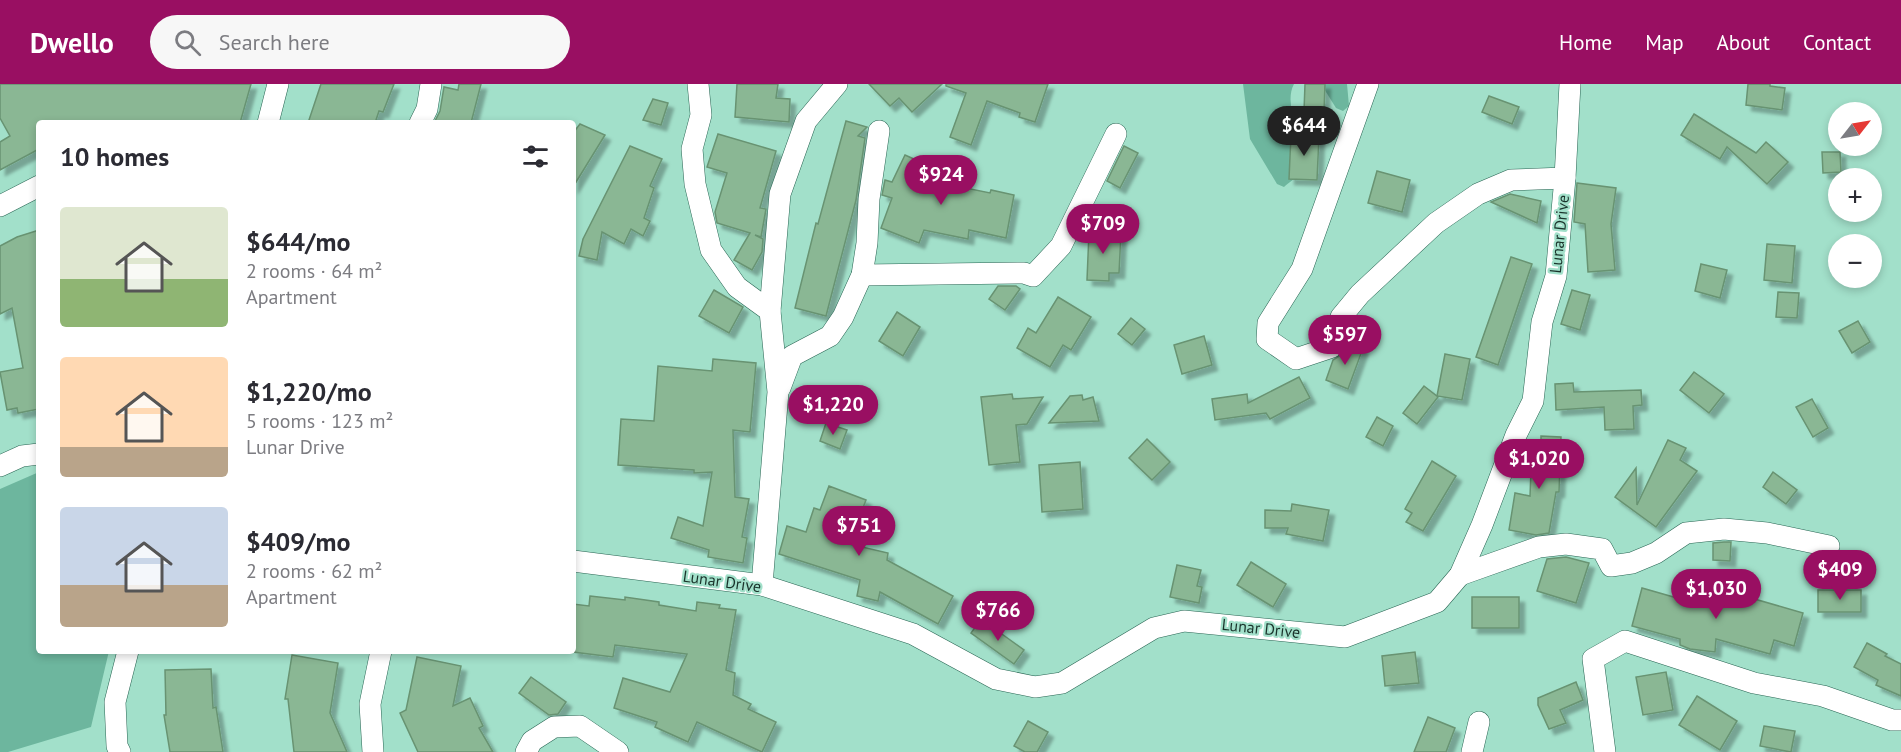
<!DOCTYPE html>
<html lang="en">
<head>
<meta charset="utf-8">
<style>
  body { margin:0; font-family:"PT Sans",sans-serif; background:#f7f7f7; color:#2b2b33; height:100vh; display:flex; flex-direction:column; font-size:22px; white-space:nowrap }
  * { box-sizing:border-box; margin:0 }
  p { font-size:20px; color:#7c7c81 }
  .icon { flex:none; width:33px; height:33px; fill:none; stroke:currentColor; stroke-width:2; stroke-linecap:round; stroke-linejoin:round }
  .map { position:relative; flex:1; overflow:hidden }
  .side { position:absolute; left:36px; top:36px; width:540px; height:534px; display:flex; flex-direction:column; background:#fff; border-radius:6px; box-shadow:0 3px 9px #0003 }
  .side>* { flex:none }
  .needle { width:39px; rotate:59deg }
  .fabs { position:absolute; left:1828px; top:18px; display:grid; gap:12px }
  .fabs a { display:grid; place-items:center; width:54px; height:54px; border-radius:50%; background:#fff; box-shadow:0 3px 9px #0003; font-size:30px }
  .price { position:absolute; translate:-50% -51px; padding:0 14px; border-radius:21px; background:#990f62; color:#fff; font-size:20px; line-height:39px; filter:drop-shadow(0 2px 3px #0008) }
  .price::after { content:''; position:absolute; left:50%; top:36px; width:18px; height:14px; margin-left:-9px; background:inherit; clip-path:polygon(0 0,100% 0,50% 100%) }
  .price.selected { background:#222; color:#fff }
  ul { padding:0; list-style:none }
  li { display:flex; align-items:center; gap:18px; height:150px; padding:0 24px }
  li span { display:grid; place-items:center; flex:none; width:168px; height:120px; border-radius:6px; color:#555 }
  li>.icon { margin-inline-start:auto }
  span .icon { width:72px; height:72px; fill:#fffc; stroke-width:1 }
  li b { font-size:26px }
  h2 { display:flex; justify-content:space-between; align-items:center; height:72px; padding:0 24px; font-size:26px }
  header { display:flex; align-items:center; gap:36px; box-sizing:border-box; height:84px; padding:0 30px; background:#990f62; color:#fff }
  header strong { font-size:28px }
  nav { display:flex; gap:33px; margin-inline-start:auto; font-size:21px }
  .search { width:420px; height:54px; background:#f7f7f7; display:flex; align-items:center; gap:15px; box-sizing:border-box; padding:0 21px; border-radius:33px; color:#7c7c81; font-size:22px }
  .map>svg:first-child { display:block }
  .green { fill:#6db69e }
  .building { fill:#8ab794; stroke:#689372; stroke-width:1.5; filter:url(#shadow) }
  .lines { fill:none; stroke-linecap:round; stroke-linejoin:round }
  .minor-casing { stroke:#286553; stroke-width:22 }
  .minor { stroke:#fff; stroke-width:21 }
  .labels { text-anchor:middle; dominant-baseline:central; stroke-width:4.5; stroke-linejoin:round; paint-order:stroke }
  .street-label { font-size:16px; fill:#1a332b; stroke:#a2e0ca }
</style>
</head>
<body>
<header>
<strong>Dwello</strong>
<div class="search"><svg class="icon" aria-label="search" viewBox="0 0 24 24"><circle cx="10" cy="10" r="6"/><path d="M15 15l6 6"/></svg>Search here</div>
<nav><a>Home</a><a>Map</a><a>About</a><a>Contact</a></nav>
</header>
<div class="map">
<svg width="1901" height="668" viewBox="0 0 1901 668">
  <defs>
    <filter id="shadow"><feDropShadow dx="5.5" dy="5.5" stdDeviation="1.5" flood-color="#0004"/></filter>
  </defs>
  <rect width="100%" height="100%" fill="#a2e0ca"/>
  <!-- green -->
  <g class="green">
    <path d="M1243,0H1294C1280,26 1314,67 1298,90C1295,95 1288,99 1284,103L1277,100L1250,55Z"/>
    <polygon points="1321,0 1347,0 1349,22 1343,27 1336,24"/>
    <polygon points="39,388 39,567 109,567 91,643 8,668 0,668 0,405"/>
  </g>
  <!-- building -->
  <g class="building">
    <polygon points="0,0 251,0 240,39 39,39 39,65 0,86 0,58 10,52 0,34"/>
    <polygon points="321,0 394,0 383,28 379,27 375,39 308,39"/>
    <polygon points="459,0 481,0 471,39 434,39 440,27 444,3 458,6"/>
    <polygon points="737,0 778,0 776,14 790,15 789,38 735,33"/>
    <polygon points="869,0 942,0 912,28 899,14 890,22"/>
    <polygon points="946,0 1048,0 1035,38 1019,33 1020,29 987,17 971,61 950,53 966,9 946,2"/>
    <polygon points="1305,0 1325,0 1324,27 1304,27"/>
    <polygon points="1748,0 1770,0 1770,2 1785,4 1782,26 1746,21"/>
    <polygon points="1489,12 1519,23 1512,40 1482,28"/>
    <polygon points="653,15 668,19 661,41 643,36"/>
    <polygon points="1694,30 1756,69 1766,58 1788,78 1767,100 1727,63 1720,75 1681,51"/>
    <polygon points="846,37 867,43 858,52 865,54 856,116 826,232 795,224 816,139 818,140"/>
    <polygon points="580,40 605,51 573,103 573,49"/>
    <polygon points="718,50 776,67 760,124 766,125 761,153 755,151 763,155 762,168 752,186 734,176 750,149 717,139 715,128 727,89 707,83"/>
    <polygon points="1291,51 1319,52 1317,96 1289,95"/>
    <polygon points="630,62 662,75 650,102 654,104 644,134 650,137 643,152 631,145 624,160 602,148 597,176 579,172 583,155"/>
    <polygon points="1124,62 1138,69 1120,104 1107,97"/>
    <polygon points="1822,68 1840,68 1841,88 1823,89"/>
    <polygon points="905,71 936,85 931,97 990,109 991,106 1014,111 1006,154 969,146 968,155 924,146 919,159 881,144 892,114 882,111 885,96 892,98"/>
    <polygon points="1377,87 1410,96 1402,128 1368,119"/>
    <polygon points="1577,99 1616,104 1611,140 1615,186 1588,188 1585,140 1574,138"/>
    <polygon points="1510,110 1541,117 1537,139 1491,118"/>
    <polygon points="39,146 39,325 18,329 17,324 7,326 0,288 23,284 12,224 0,230 0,162 17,153"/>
    <polygon points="1089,148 1121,149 1119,189 1109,189 1109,197 1087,196"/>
    <polygon points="1767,160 1795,162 1792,199 1764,196"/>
    <polygon points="1511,173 1532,180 1498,281 1476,273"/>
    <polygon points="1701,180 1727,186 1720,214 1695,207"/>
    <polygon points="998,202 1016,202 1020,205 1005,226 989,215"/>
    <polygon points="714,206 743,223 729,249 699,232"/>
    <polygon points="1572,206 1590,211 1580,246 1561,240"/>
    <polygon points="1778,208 1799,209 1797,234 1776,233"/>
    <polygon points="1058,213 1091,233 1071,266 1063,261 1050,283 1017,264 1028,244 1036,249"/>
    <polygon points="897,228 920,243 903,272 879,257"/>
    <polygon points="1131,234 1145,245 1132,261 1118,250"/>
    <polygon points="1858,237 1870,258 1852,269 1839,247"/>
    <polygon points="1204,252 1212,281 1182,290 1174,261"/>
    <polygon points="1347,258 1363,264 1348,305 1326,296 1333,276 1341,271"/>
    <polygon points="1445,270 1470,275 1462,316 1437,312"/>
    <polygon points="713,275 756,279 750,348 733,346 735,413 749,415 742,453 747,454 743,479 708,473 709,466 671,454 678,433 703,442 712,388 694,389 694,386 618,381 621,335 654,337 658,282 712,287"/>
    <polygon points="1694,288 1724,310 1709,329 1680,306"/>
    <polygon points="1299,293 1310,314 1270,335 1266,329 1215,336 1212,315 1247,310 1248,319"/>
    <polygon points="1573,299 1574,308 1641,306 1642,321 1633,322 1634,345 1605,346 1604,323 1556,326 1555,300"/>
    <polygon points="1424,302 1438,313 1417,340 1403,329"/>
    <polygon points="1012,310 1013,315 1043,313 1027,340 1016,341 1020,378 989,381 981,313"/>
    <polygon points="1082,311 1083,316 1093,313 1099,337 1049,339 1070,312"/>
    <polygon points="1812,315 1828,344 1813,353 1796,323"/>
    <polygon points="1377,333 1393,342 1383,362 1366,353"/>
    <polygon points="826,339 847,346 840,365 820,357"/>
    <polygon points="1541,352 1561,353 1559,408 1556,408 1549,449 1536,451 1509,446 1515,409 1530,412 1532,361 1541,362"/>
    <polygon points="1147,355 1170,378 1152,396 1129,374"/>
    <polygon points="1668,356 1686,364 1680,376 1697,387 1656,443 1615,413 1636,384 1637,421"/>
    <polygon points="1432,377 1456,392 1423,447 1406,438 1412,429 1405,425"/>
    <polygon points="1080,378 1083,425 1042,428 1039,381"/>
    <polygon points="1773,388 1797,406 1786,420 1763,403"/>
    <polygon points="829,402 866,416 849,460 888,469 887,476 953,512 938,540 880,508 878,517 857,512 860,496 779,470 787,442 806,448 814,424 820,426"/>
    <polygon points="1292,420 1329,426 1323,457 1286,450 1288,444 1265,444 1265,426 1291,427"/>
    <polygon points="1724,458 1731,458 1730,477 1713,476 1713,459"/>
    <polygon points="1566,473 1589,479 1576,519 1537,507 1547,475"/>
    <polygon points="1251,478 1286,500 1273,523 1237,501"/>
    <polygon points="1177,481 1201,486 1197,502 1202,503 1199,519 1170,513"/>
    <polygon points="1695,494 1712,496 1710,513 1750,518 1751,514 1803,529 1794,562 1774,556 1770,570 1716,555 1715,568 1690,565 1680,561 1680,555 1632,542 1642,504 1684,516 1685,509 1693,509"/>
    <rect x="1818" y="506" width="43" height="22"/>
    <polygon points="590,512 625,516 625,513 659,518 659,521 696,527 697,518 720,521 719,524 736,526 726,586 735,589 733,611 751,620 748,625 776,638 762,668 697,638 688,658 655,643 657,638 614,624 623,594 670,608 687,570 615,561 613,573 573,568 573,520 589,522"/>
    <rect x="1472" y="513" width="47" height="31"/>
    <polygon points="981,535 1024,566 1014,580 971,549"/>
    <polygon points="1867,559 1887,570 1885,572 1901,580 1901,612 1876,601 1878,596 1854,583"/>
    <polygon points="1415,568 1419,599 1385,602 1382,572"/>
    <polygon points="292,571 338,579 330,629 347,668 294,668 288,615 285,615"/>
    <polygon points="417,573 461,582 453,622 470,614 483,642 479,644 493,668 418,668 400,629 406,626"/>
    <polygon points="211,585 213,624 216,623 223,668 170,668 164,631 166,631 165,586"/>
    <polygon points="1666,588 1673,626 1643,631 1636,593"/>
    <polygon points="531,593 566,618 558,630 549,631 519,609"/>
    <polygon points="1576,598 1583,616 1560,626 1566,639 1549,645 1538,621 1538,614"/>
    <polygon points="1697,612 1737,637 1720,666 1679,641"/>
    <polygon points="1428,633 1455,644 1446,668 1414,668"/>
    <polygon points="1028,637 1048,648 1037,668 1025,668 1014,662"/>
    <polygon points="1764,642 1795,647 1791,668 1760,662"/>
  </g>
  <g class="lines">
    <!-- minor casing -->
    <g class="minor-casing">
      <g id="minor">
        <polyline points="698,0 701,31 692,65 695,100 711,166 737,203 770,227"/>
        <polyline points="1368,0 1302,185 1268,239 1267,255 1296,275 1332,263 1341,233 1360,210 1436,139 1478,110 1511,96 1565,94"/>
        <polyline points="268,39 278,0"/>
        <polyline points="420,39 427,25 431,0"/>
        <polyline points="0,122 39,102"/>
        <polyline points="862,191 1024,189 1033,192 1061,162 1116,50"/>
        <polyline points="780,304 792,272 830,252 843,233 862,191 867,159 869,115 879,47"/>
        <polyline points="0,382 22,372 39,370"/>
        <polyline points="573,477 762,501 913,550 996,595 1035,603 1062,599 1154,544 1184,537 1345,553 1437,518 1460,491 1482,441 1516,351 1533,317 1542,238 1556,192 1565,94 1570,0"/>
        <polyline points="1460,491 1539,463 1566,460 1602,465 1611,482 1632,479 1656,469 1686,449 1724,445 1767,449 1829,462"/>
        <polyline points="762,501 778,308 770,227 780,110 806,37 837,0"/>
        <polyline points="120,668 117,662 115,618 128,567"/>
        <polyline points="373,668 370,620 381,567"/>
        <polyline points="526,668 532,657 554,643 580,642 618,668"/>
        <polyline points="1472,668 1479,638"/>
        <polyline points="1605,668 1593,575 1625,557 1754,599 1823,612 1892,636 1901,636"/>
      </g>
    </g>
    <!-- minor -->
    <use href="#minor" class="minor"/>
  </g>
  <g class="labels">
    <!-- street labels -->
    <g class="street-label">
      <text transform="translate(1559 150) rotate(-84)">Lunar Drive</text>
      <text transform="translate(722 497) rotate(8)">Lunar Drive</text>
      <text transform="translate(1261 544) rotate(6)">Lunar Drive</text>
    </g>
  </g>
</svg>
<div class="fabs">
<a><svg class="needle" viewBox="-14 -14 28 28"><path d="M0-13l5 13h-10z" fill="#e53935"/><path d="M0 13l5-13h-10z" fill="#7c7c81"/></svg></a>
<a>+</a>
<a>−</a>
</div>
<b class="price selected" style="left:1304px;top:73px">$644</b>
<b class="price" style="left:941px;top:122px">$924</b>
<b class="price" style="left:1103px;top:171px">$709</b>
<b class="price" style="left:1345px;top:282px">$597</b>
<b class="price" style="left:833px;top:352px">$1,220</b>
<b class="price" style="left:1539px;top:406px">$1,020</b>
<b class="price" style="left:859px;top:473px">$751</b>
<b class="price" style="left:1840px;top:517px">$409</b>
<b class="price" style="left:1716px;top:536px">$1,030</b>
<b class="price" style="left:998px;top:558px">$766</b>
<section class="side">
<h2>10 homes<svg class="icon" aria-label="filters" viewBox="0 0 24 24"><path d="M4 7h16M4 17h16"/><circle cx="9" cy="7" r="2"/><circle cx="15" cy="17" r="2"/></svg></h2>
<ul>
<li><span style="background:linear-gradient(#dfe7d0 60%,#8fb573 0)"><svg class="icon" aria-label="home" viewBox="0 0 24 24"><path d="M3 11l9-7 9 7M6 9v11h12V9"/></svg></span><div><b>$644/mo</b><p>2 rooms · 64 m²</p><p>Apartment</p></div></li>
<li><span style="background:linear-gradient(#ffd9b3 75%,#b9a48a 0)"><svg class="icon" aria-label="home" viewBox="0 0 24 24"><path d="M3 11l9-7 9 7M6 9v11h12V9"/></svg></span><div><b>$1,220/mo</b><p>5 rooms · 123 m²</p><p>Lunar Drive</p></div></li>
<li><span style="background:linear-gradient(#c9d6e8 65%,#b9a48a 0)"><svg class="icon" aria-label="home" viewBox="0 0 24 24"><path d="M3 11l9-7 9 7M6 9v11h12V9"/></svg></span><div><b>$409/mo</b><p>2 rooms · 62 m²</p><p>Apartment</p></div></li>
</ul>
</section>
</div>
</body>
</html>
